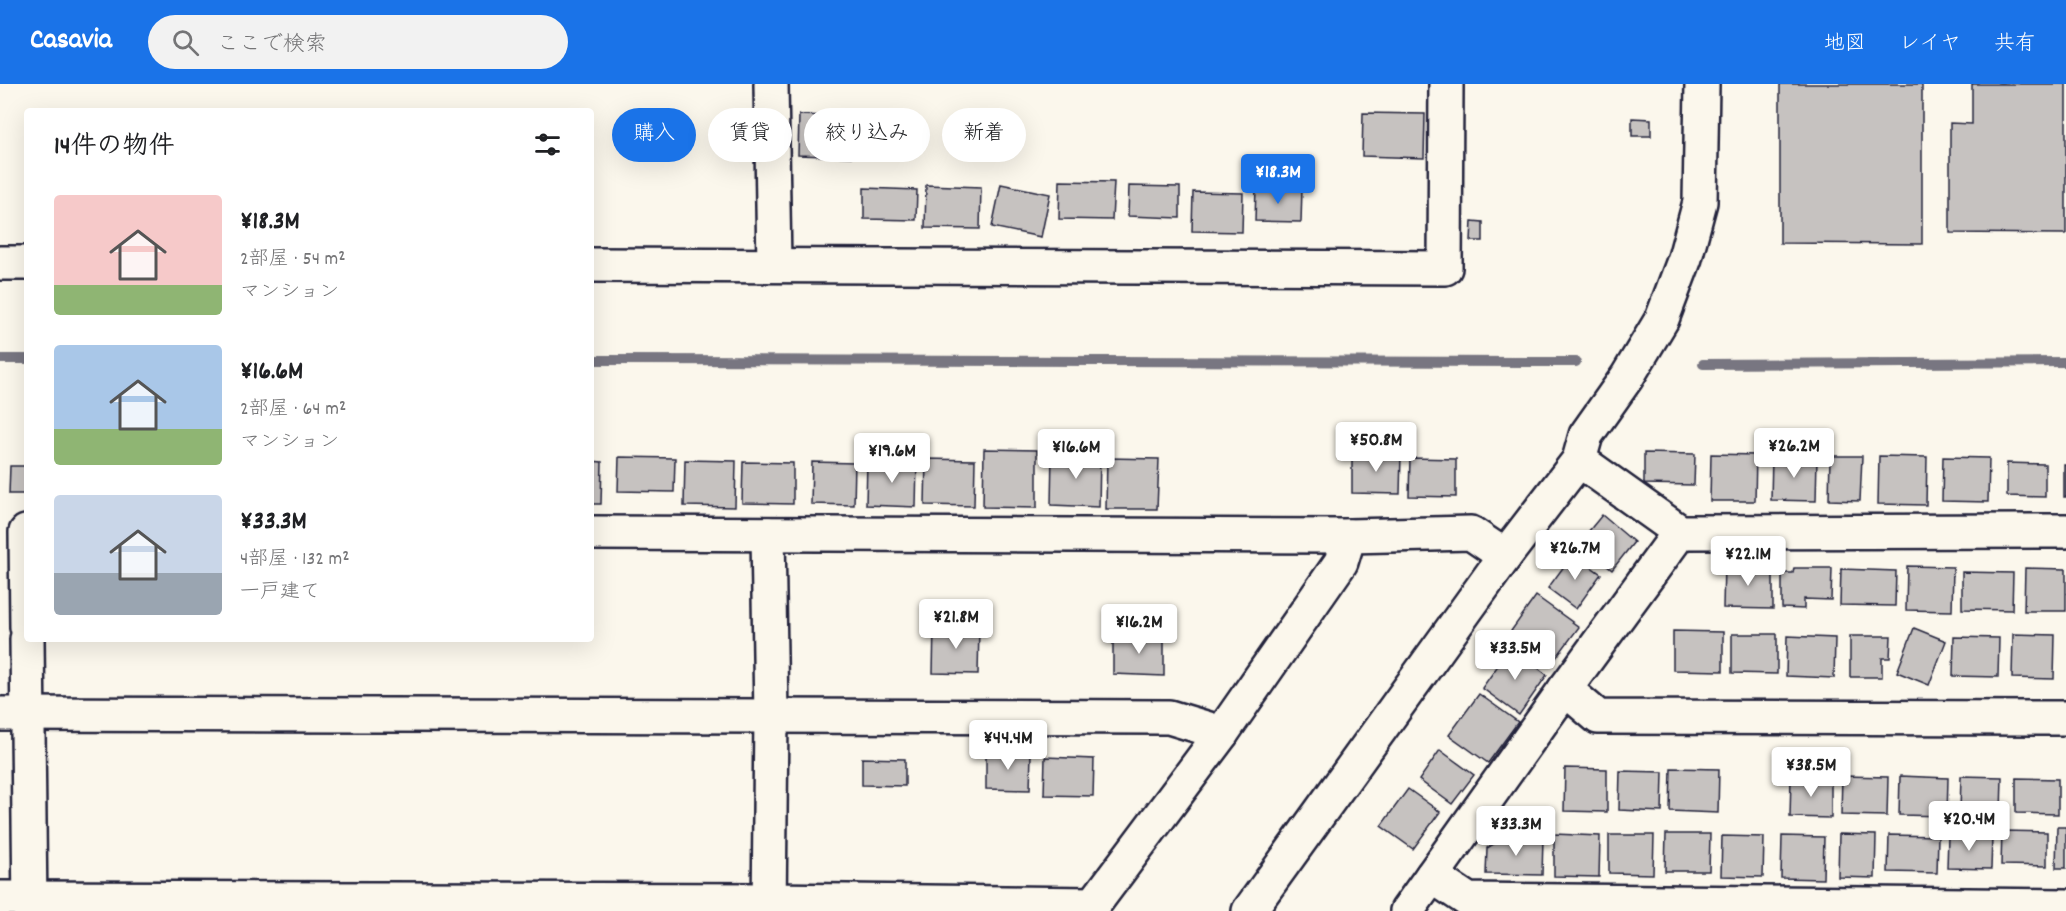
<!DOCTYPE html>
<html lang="ja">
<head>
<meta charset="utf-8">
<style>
  body { margin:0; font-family:Dekko,"Klee One",sans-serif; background:#f2f2f2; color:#202124; height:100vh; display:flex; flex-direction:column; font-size:22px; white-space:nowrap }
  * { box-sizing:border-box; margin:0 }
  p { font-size:20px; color:#757577 }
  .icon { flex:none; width:33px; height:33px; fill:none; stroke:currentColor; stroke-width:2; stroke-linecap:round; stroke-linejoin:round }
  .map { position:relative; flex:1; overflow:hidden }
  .side { position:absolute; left:24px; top:24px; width:570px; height:534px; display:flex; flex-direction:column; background:#fff; border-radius:6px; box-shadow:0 6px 24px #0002 }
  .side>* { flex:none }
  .hud { position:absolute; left:612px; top:24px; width:570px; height:54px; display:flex; gap:12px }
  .price { position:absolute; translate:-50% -51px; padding:0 14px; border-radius:6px; background:#fff; color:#222; font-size:20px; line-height:39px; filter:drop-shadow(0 2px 3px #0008) }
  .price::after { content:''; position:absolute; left:50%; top:36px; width:18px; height:14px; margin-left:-9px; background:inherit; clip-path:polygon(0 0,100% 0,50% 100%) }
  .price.current { background:#1a73e8; color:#fff }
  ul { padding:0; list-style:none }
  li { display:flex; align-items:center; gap:18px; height:150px; padding:0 30px }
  li span { display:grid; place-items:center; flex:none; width:168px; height:120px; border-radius:6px; color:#555 }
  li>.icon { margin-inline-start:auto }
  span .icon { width:72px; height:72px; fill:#fffc; stroke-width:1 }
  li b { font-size:26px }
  h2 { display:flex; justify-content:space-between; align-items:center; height:72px; padding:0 30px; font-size:26px }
  .tag { padding:0 21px; border-radius:27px; background:#fff; box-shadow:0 6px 24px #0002; font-size:21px; line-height:54px }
  .tag.current { background:#1a73e8; color:#fff }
  header { display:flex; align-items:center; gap:36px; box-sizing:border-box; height:84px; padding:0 30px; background:#1a73e8; color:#fff }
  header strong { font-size:28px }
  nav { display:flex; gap:33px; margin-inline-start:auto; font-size:21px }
  .search { width:420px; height:54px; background:#f2f2f2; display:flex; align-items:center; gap:15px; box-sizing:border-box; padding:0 21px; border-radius:33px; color:#757577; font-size:22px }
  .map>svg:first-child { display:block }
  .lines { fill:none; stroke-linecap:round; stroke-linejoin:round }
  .stream { stroke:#787681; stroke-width:10 }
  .building { fill:#c6c2c0; stroke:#22223b; stroke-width:1.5 }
  .minor-casing { stroke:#22223b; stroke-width:38 }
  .tertiary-casing { stroke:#22223b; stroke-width:38 }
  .minor { stroke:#fbf7ec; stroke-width:33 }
  .tertiary { stroke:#fbf7ec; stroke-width:33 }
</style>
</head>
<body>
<header>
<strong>Casavia</strong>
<div class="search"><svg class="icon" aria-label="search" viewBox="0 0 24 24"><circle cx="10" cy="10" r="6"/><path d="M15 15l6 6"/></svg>ここで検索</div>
<nav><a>地図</a><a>レイヤ</a><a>共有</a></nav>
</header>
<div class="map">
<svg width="2066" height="827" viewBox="0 0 2066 827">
  <rect width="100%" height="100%" fill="#fbf7ec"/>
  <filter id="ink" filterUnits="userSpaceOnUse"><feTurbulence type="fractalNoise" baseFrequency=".0167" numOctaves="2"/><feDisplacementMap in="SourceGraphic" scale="12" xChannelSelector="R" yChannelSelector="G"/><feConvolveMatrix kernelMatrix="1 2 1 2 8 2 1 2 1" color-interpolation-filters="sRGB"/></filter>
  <g filter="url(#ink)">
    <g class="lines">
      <!-- stream -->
      <g class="stream">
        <polyline points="0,275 27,275"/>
        <polyline points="591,276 1576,278"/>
        <polyline points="1703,280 2066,278"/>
      </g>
    </g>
    <!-- building -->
    <g class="building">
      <polygon points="1780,0 1922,0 1922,160 1780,159"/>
      <polygon points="1972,0 2066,0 2066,150 1950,149 1950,39 1972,40"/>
      <polygon points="1363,29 1425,30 1424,74 1362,72"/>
      <polygon points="799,31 857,33 856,73 798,71"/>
      <polygon points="1632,34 1651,35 1651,52 1632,52"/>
      <polygon points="1060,97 1114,98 1112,136 1059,135"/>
      <polygon points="1001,100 1050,110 1041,153 992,143"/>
      <polygon points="926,101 981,103 980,145 925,144"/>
      <polygon points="1129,102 1180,103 1180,134 1128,132"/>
      <polygon points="1256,103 1302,104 1301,138 1255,137"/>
      <polygon points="864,104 917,106 916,136 864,135"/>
      <polygon points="1193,108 1243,109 1242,148 1192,147"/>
      <polygon points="1472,137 1483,138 1483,157 1471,157"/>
      <polygon points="984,365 1037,366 1037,424 983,423"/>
      <polygon points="1352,369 1401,370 1400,410 1352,409"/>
      <polygon points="1644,369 1695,370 1694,401 1644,400"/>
      <polygon points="1052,370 1100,371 1099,423 1051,421"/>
      <polygon points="1711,370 1756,371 1755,417 1710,417"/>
      <polygon points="1830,372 1862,372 1860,417 1829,416"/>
      <polygon points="1879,372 1927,373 1926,421 1878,420"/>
      <polygon points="619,373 675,374 674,408 618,407"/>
      <polygon points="1772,373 1817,374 1816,417 1771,416"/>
      <polygon points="1943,373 1989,374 1988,418 1942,417"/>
      <polygon points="1107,374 1159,375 1157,425 1106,425"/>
      <polygon points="1410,374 1456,375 1456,413 1409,412"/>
      <polygon points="926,375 975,376 974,422 925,421"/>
      <polygon points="685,376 736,377 735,423 684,422"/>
      <polygon points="591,377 602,378 601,420 591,420"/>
      <polygon points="867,377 917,378 916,423 866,421"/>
      <polygon points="743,378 793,379 793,420 742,419"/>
      <polygon points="812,378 855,379 854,421 811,420"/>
      <polygon points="2007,379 2045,380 2045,413 2007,412"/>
      <rect x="2064" y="381" width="2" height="32"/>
      <polygon points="10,382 27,382 27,410 9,410"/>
      <polygon points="1602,431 1634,458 1612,486 1579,459"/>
      <polygon points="1573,470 1601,490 1576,525 1548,504"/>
      <polygon points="1724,480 1773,481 1773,525 1723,524"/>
      <polygon points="1907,482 1953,483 1952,527 1906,526"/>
      <polygon points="1794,484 1832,484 1831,516 1804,515 1804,525 1782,524 1782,489 1793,489"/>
      <polygon points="2025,484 2066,485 2066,527 2024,527"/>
      <polygon points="1841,485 1896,487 1895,522 1840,521"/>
      <polygon points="1962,488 2013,489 2012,526 1962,525"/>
      <polygon points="1536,512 1579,543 1553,578 1511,547"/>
      <polygon points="934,543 979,544 978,590 933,589"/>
      <polygon points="1914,544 1946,557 1929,601 1897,588"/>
      <polygon points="1673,547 1723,548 1723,587 1673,586"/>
      <polygon points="1113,550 1164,551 1164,592 1113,590"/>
      <polygon points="1732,550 1777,550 1777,590 1732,589"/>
      <polygon points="2013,550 2055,551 2054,595 2012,594"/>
      <polygon points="1787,552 1835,554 1834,594 1786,592"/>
      <polygon points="1850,552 1891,552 1890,574 1882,574 1882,593 1850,593"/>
      <polygon points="1954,553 1999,554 1998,593 1953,592"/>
      <polygon points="1511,563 1547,591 1519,631 1482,604"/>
      <polygon points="1479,610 1518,638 1488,679 1449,651"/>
      <polygon points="1440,666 1474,691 1452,720 1419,696"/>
      <polygon points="986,667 1031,669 1030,706 986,705"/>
      <polygon points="1045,673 1094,675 1093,712 1044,711"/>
      <polygon points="862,674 905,675 905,702 862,701"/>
      <polygon points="1565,684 1607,685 1607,728 1564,727"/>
      <polygon points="1671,684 1719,685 1718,729 1670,727"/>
      <polygon points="1620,687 1663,688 1662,728 1619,726"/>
      <polygon points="1842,692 1888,693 1887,732 1841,731"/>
      <polygon points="1900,692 1948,694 1947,732 1899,731"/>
      <polygon points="1961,692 2002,693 2001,729 1960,728"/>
      <polygon points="1791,693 1831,694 1831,734 1790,733"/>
      <polygon points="2016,694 2058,695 2058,730 2016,729"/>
      <polygon points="1408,705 1440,728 1413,765 1381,742"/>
      <polygon points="2057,743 2066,743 2066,784 2056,784"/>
      <polygon points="2002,747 2047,748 2047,782 2001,781"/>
      <polygon points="1554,750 1600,752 1599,793 1554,792"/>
      <polygon points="1666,750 1710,750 1709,787 1665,787"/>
      <polygon points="1839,750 1876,751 1875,794 1838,793"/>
      <polygon points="1609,751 1654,751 1653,790 1609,789"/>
      <polygon points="1889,751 1938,752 1937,789 1888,788"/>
      <polygon points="1722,752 1764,753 1763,793 1721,792"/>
      <polygon points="1782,752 1824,753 1823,795 1781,794"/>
      <polygon points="1948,752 1992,753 1991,785 1947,784"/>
      <polygon points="1505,753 1543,754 1542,791 1486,790 1487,764"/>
    </g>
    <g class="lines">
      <!-- minor casing -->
      <g class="minor-casing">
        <g id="minor">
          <polyline points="771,0 774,181"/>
          <polyline points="0,179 27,179"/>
          <polyline points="591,181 1445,184 1446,0"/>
          <polyline points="1579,376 1680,448 2066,447"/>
          <polyline points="26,448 27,543"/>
          <polyline points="591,449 1349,452 1471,449 1505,472"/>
          <polyline points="768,450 771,632 769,827"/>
          <polyline points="27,555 30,827"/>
          <polyline points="1565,605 1598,633 2066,634"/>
          <polyline points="0,630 1169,633 1222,649"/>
          <polyline points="1432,792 1468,816 2066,822"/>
          <polyline points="0,814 769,816 1094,820 1222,649 1341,478 1349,452"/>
          <polyline points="1407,827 1565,605 1680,448"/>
        </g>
      </g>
      <!-- tertiary casing -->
      <g class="tertiary-casing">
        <polyline id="tertiary" points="1249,827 1505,472 1579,376 1586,351 1627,293 1662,235 1685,174 1700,118 1702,0"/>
      </g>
      <!-- minor -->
      <use href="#minor" class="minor"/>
      <!-- tertiary -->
      <use href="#tertiary" class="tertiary"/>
    </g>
  </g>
</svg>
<b class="price current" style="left:1278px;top:121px">¥18.3M</b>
<b class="price" style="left:1376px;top:389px">¥50.8M</b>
<b class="price" style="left:1794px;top:395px">¥26.2M</b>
<b class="price" style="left:1076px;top:396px">¥16.6M</b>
<b class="price" style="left:892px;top:400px">¥19.6M</b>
<b class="price" style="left:1575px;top:497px">¥26.7M</b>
<b class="price" style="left:1748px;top:503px">¥22.1M</b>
<b class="price" style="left:956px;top:566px">¥21.8M</b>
<b class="price" style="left:1139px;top:571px">¥16.2M</b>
<b class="price" style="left:1515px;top:597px">¥33.5M</b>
<b class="price" style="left:1008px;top:687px">¥44.4M</b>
<b class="price" style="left:1811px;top:714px">¥38.5M</b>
<b class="price" style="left:1969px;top:768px">¥20.4M</b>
<b class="price" style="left:1516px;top:773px">¥33.3M</b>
<div class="hud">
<a class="tag current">購入</a>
<a class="tag">賃貸</a>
<a class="tag">絞り込み</a>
<a class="tag">新着</a>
</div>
<section class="side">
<h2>14件の物件<svg class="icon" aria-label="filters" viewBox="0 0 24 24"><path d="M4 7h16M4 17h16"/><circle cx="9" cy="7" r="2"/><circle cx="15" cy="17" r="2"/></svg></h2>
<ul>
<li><span style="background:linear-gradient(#f6c9c9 75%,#8fb573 0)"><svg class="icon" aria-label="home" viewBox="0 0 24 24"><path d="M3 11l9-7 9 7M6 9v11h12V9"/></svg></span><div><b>¥18.3M</b><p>2部屋 · 54 m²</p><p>マンション</p></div></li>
<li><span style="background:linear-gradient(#a9c7e8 70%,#8fb573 0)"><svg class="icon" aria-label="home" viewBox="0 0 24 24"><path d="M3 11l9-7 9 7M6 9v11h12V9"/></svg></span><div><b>¥16.6M</b><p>2部屋 · 64 m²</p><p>マンション</p></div></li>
<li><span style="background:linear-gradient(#c9d6e8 65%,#9aa5b1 0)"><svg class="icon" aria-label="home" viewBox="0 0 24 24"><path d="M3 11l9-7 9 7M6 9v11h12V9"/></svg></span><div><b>¥33.3M</b><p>4部屋 · 132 m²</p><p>一戸建て</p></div></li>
</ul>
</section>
</div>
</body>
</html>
